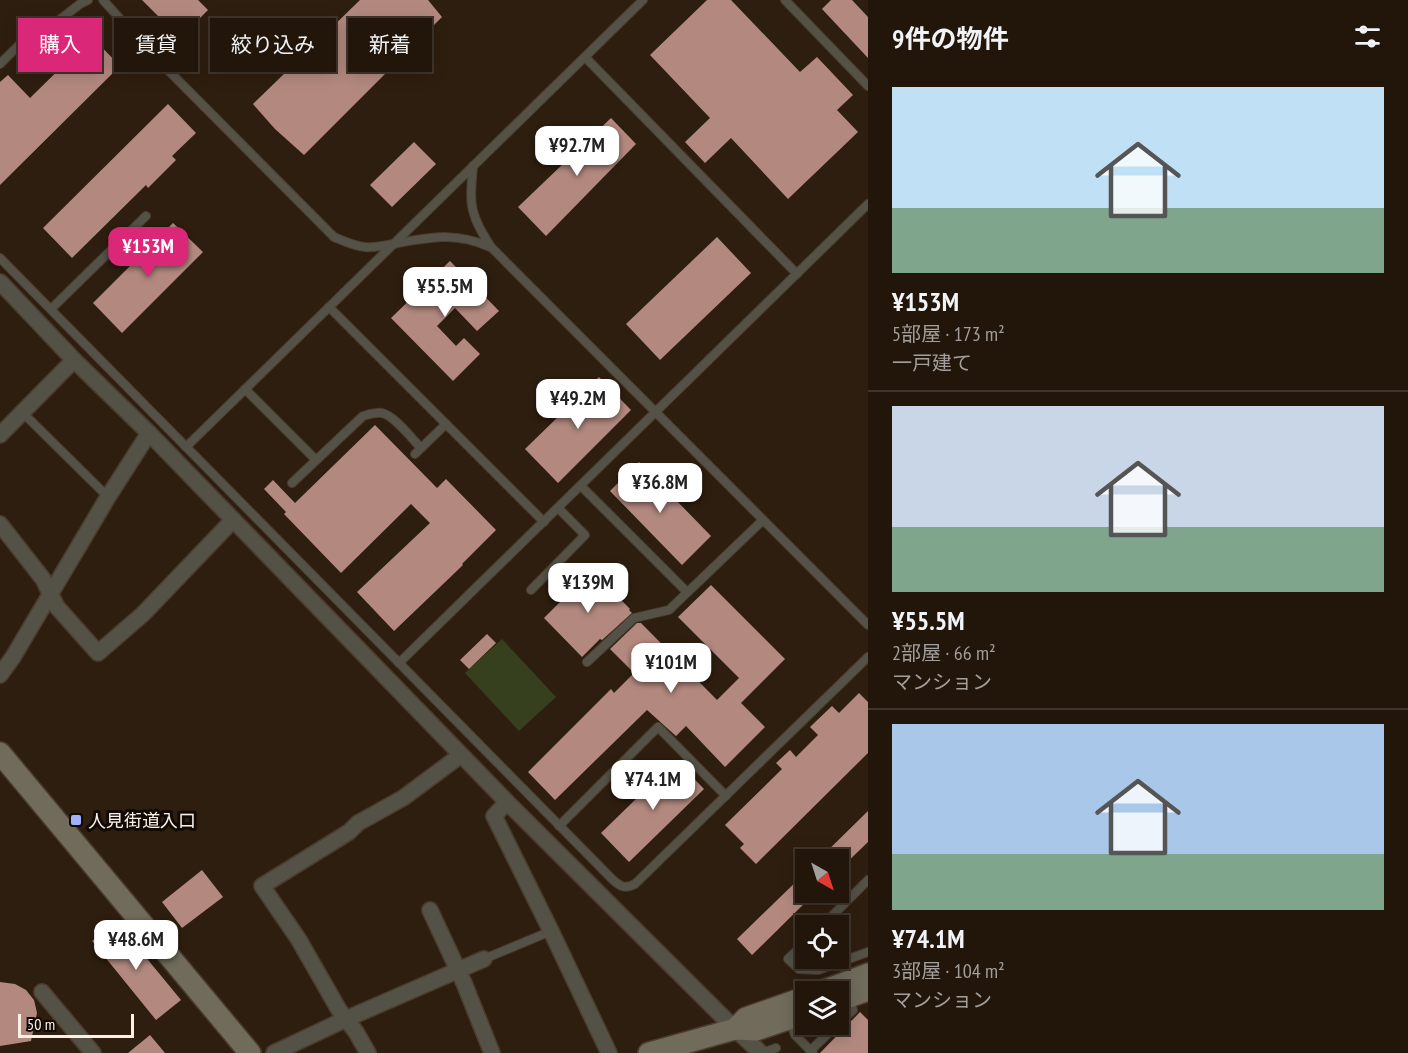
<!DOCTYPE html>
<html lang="ja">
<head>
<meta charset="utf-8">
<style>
  body { margin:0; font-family:"PT Sans Narrow","Noto Sans JP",sans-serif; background:#2a1f14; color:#f1f3f6; height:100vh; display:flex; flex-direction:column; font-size:22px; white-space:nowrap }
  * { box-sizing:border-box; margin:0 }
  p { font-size:20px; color:#a29f9d }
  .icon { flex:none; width:33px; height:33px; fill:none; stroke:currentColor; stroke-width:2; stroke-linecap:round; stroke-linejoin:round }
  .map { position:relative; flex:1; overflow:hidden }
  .sheet { display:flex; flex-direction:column; background:#22160b; width:540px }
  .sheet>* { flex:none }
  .guide { position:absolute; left:18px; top:18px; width:570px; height:54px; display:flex; gap:12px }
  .needle { width:39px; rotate:141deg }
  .buttons { position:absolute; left:795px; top:849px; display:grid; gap:12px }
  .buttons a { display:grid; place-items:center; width:54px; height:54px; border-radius:0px; background:#22160b; box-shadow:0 3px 15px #0003,0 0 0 2px #3f352c; font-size:30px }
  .scale { position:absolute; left:18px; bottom:15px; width:116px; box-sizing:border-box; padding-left:6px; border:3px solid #fdf1e7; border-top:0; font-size:16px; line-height:21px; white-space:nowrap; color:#fdf1e7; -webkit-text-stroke:4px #110a05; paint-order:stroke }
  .price { position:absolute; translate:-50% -51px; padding:0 14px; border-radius:12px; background:#fff; color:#222; font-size:20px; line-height:39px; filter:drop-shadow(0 2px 3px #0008) }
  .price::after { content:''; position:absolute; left:50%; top:36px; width:18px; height:14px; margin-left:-9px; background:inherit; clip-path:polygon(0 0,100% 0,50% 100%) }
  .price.current { background:#db2777; color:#fff }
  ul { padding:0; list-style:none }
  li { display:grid; align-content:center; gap:12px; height:318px; padding:0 24px }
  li+li { border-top:2px solid #3f352c }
  li span { display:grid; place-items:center; height:186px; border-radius:0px; color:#555 }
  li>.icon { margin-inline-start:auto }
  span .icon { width:108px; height:108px; fill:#fffc; stroke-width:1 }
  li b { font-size:26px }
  h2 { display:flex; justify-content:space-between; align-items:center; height:72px; padding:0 24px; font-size:26px }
  .chip { padding:0 21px; border-radius:0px; background:#22160b; box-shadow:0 3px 15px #0003,0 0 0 2px #3f352c; font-size:21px; line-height:54px }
  .chip.current { background:#db2777; color:#fff }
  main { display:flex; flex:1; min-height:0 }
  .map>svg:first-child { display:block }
  .water { fill:#36401e }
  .building { fill:#b3897f }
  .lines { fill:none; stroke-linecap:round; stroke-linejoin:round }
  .lane-casing { stroke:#4b3c2d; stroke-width:10 }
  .street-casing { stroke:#4b3c2d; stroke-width:18 }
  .secondary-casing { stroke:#4b3c2d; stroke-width:24 }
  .lane { stroke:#545147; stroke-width:8 }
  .street { stroke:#545147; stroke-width:15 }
  .secondary { stroke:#706b5b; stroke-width:21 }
  .poi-dot { fill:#a3b2fc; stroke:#110a05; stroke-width:2 }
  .labels { text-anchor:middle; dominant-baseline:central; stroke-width:6; stroke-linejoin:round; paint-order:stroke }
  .poi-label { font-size:18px; fill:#fdf1e7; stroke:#110a05; text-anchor:start }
</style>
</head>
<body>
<main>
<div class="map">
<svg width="868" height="1053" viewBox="0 0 868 1053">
  <rect width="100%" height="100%" fill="#2e1e0f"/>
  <!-- water -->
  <polygon class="water" points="502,639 556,697 519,731 465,673"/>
  <!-- building -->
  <g class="building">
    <polygon points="142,0 198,0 208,10 180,38"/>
    <polygon points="360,0 428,0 442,17 304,155 275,129 253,104"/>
    <polygon points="707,0 731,0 800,72 817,57 853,95 837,110 858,132 788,199 731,138 705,163 685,142 710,118 650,55"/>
    <polygon points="831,0 852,0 868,17 868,58 822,9"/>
    <polygon points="92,37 120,66 0,185 0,82 8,75 30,98"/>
    <polygon points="168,104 196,133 172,156 176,160 148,188 146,185 72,258 43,228"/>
    <polygon points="611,118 636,144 546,236 518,207"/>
    <polygon points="414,142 436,164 392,207 370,185"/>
    <polygon points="173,223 203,252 122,333 93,303"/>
    <polygon points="717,237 751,273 660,360 626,324"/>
    <polygon points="450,261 499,311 477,331 455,308 437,326 456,346 464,338 480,354 453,381 391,318"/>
    <polygon points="599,377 631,410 558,483 525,449"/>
    <polygon points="375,425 437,488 446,479 496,530 462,564 463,565 394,631 357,592 430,523 411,504 341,573 284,514 286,512 264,489 273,480 295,503"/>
    <polygon points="639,462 711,536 682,565 610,491"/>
    <polygon points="592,570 630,609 629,610 632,613 602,640 600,639 582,657 544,618"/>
    <polygon points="711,585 785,659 741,703 765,727 725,767 686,726 676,736 647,710 555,800 528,772 611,689 614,693 634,673 610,649 637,623 641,623 717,700 739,678 678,617"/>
    <polygon points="487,634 496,643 469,669 460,660"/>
    <polygon points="859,693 868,702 868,753 756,864 740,848 744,844 725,825 782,769 776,763 790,750 796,757 818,735 810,727 832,706 839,713"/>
    <polygon points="676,760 704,789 629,862 601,833"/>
    <polygon points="868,811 868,842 838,871 838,860 818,860"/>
    <polygon points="202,870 223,897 182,928 162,902"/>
    <polygon points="806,872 806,892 816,892 752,955 737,939"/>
    <polygon points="116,921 181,1000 156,1020 92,941"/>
    <polygon points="0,982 15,984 26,990 34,1000 37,1013 31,1041 0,1046"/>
    <polygon points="860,1012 868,1020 868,1053 820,1053"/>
    <polygon points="150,1035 165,1053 128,1053"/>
  </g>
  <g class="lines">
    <!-- lane casing -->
    <g class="lane-casing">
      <g id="lane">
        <path d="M103,0L151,53L334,237C344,241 354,246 365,247C375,248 388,245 398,243C433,237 456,232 490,247"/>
        <polyline points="785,0 868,86"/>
        <polyline points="585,57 797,274"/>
        <polyline points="0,64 20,44 49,28 80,4 88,0"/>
        <path d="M473,166C472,182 469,199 474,214C477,226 485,237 491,247L868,625"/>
        <path d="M0,258L613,880C621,887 625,889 635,884L868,657"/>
        <polyline points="329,307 544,522"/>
        <polyline points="51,309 146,216"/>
        <polyline points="245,389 316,460"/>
        <polyline points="22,412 108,497"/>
        <polyline points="186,447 643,0"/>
        <polyline points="415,454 446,424"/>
        <path d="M292,483L363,416C370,414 376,412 382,413C395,416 412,439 421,448"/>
        <polyline points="581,486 687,592"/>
        <polyline points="531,590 585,535 558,508"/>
        <polyline points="587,662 634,618 669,610 763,520"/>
        <polyline points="399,663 868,204"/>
        <polyline points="559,826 658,727 726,796"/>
        <polyline points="822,926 868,880"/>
        <polyline points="806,942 788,959 799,969 818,970 868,952"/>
        <polyline points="484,959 551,931"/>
        <polyline points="790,1020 795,1035 813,1053"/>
        <polyline points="838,1024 853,1010 849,998"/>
        <polyline points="810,1051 838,1024"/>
        <polyline points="762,1053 776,1048"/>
      </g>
    </g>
    <!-- street casing -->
    <g class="street-casing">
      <g id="street">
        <polyline points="0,282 74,360 149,433 507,802 735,1029 761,1053"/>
        <polyline points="0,435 74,360"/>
        <polyline points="0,524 43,579 57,607 98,653 143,614 233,520"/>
        <polyline points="0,675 13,657 108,497 149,433"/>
        <polyline points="507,802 494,816 551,931 609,1053"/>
        <polyline points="430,910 464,983 492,1053"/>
        <polyline points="42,992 93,1053"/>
        <polyline points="274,1053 346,1019 484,959"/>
        <polyline points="368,1053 356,1032 339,1010 299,940 262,886 349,832 358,823 403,798 461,755"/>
      </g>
    </g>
    <!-- secondary casing -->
    <g class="secondary-casing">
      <g id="secondary">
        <polyline points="0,753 250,1053"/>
        <polyline points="820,992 868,974"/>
        <polyline points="838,1001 868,990"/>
        <polyline points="735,1029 746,1018 806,997"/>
        <polyline points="649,1053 735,1029 756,1030 806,1013"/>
      </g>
    </g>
    <!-- lane -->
    <use href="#lane" class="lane"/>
    <!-- street -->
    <use href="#street" class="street"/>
    <!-- secondary -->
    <use href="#secondary" class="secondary"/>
  </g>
  <!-- markers -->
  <rect class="poi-dot" x="70" y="814" width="12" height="12" rx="3"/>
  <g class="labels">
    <!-- poi labels -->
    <g class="poi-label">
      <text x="88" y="820">人見街道入口</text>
    </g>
  </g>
</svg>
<div class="buttons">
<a><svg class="needle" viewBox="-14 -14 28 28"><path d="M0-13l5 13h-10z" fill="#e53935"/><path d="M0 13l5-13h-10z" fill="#a29f9d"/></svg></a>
<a><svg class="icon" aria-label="locate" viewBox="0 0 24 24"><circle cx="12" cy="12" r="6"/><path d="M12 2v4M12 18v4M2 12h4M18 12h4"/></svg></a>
<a><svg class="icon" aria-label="layers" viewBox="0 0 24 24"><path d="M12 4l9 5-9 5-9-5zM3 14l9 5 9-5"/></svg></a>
</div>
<div class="scale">50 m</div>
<b class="price" style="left:577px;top:177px">¥92.7M</b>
<b class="price current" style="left:148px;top:278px">¥153M</b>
<b class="price" style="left:445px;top:318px">¥55.5M</b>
<b class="price" style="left:578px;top:430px">¥49.2M</b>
<b class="price" style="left:660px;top:514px">¥36.8M</b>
<b class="price" style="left:588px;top:614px">¥139M</b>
<b class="price" style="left:671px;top:694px">¥101M</b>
<b class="price" style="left:653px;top:811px">¥74.1M</b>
<b class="price" style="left:136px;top:971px">¥48.6M</b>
<div class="guide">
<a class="chip current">購入</a>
<a class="chip">賃貸</a>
<a class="chip">絞り込み</a>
<a class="chip">新着</a>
</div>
</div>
<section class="sheet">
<h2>9件の物件<svg class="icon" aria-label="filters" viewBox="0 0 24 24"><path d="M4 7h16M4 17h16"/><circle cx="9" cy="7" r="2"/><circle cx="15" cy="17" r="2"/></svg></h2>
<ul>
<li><span style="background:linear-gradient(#bfe0f5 65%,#7fa58c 0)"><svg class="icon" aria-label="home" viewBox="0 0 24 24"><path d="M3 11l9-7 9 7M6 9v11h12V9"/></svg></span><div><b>¥153M</b><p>5部屋 · 173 m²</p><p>一戸建て</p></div></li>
<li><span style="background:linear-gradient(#c9d6e8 65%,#7fa58c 0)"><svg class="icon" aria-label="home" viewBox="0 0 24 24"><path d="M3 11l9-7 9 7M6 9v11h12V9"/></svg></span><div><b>¥55.5M</b><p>2部屋 · 66 m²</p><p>マンション</p></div></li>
<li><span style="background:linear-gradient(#a9c7e8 70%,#7fa58c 0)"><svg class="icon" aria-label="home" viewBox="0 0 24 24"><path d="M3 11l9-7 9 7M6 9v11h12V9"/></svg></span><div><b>¥74.1M</b><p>3部屋 · 104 m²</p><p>マンション</p></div></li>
</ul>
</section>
</main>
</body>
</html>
